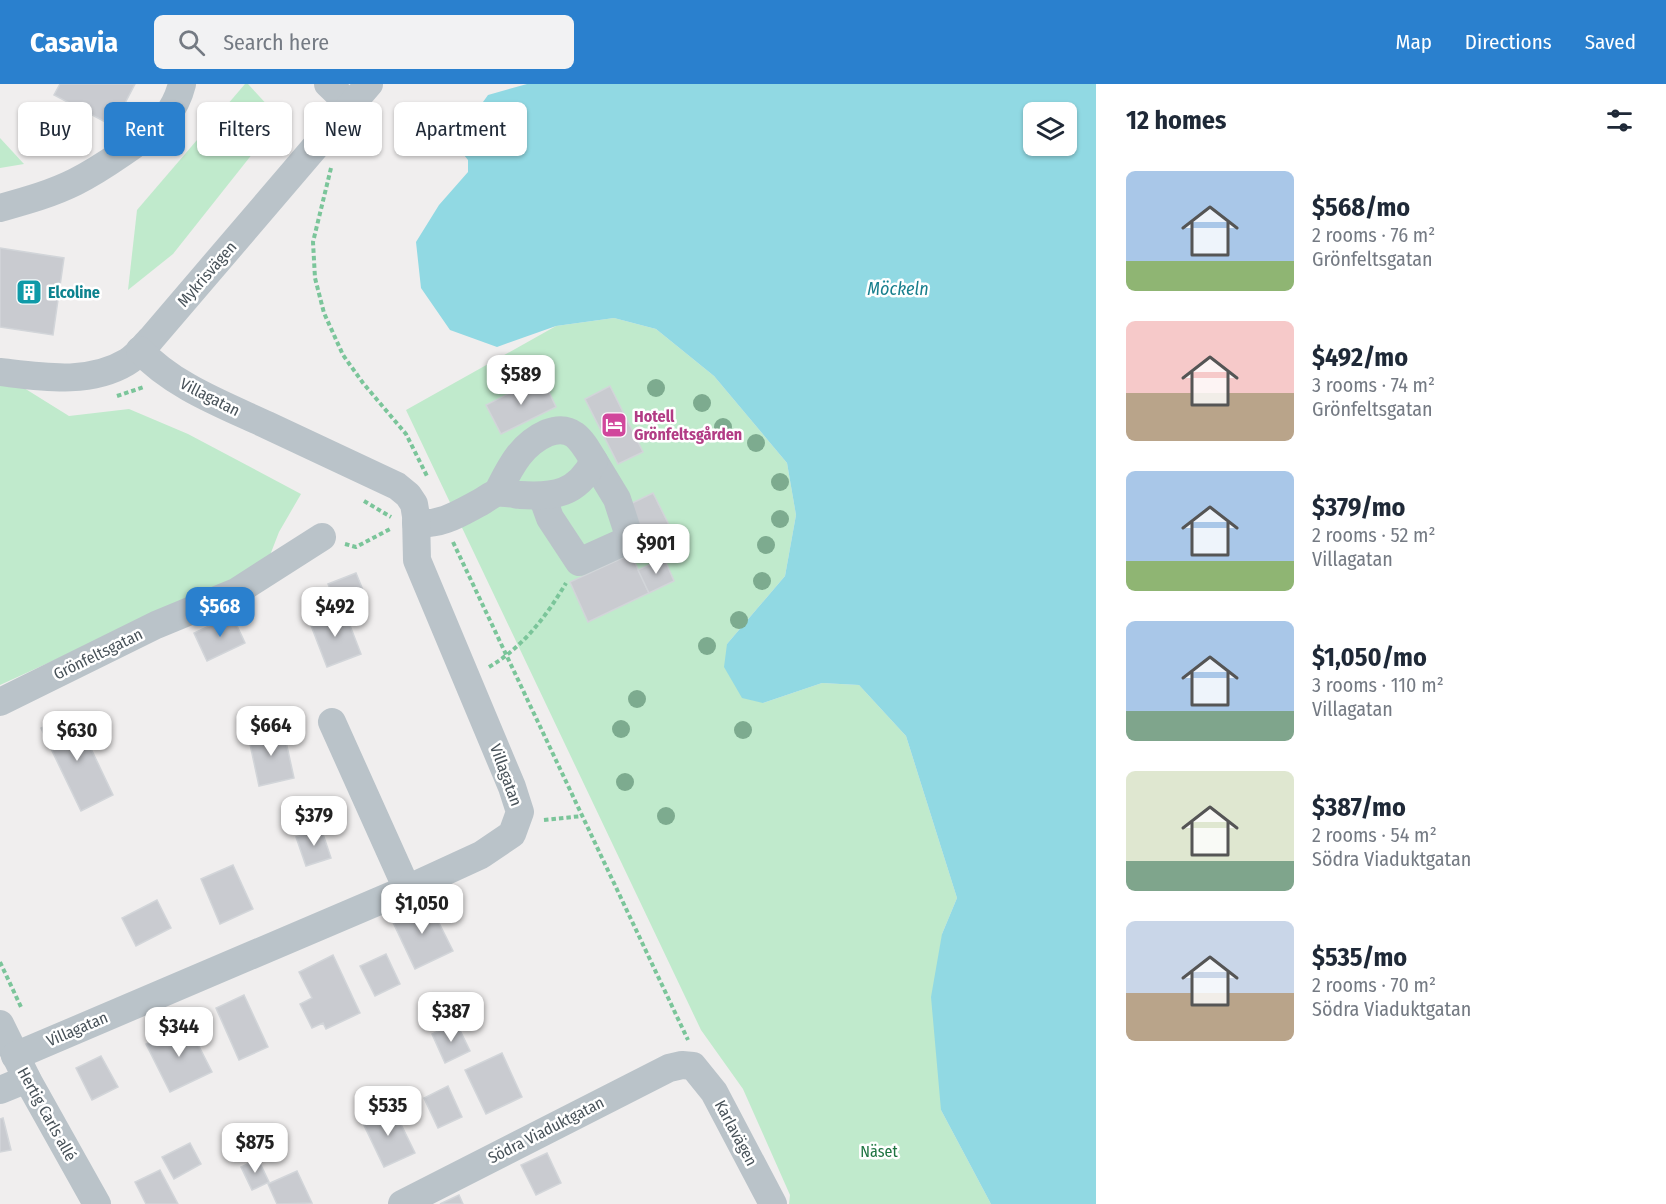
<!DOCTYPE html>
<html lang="en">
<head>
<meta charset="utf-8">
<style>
  body { margin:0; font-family:"Fira Sans Condensed",sans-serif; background:#f2f2f3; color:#1f2937; height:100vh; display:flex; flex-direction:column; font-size:22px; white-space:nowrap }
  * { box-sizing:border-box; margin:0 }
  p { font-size:20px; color:#747a83 }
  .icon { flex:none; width:33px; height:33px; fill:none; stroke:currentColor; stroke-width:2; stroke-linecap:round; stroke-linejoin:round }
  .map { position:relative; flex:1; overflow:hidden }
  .details { display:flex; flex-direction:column; background:#fff; width:570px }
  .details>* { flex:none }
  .banner { position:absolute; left:18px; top:18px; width:570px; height:54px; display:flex; gap:12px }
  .controls { position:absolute; left:1023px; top:18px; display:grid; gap:12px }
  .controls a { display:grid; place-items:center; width:54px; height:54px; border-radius:9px; background:#fff; box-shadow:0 2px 4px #0004; font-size:30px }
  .price { position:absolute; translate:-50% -51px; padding:0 14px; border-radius:12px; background:#fff; color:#222; font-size:20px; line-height:39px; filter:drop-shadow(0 2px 3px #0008) }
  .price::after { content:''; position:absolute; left:50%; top:36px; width:18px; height:14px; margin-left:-9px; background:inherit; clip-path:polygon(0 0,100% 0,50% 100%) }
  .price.selected { background:#2a80ce; color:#fff }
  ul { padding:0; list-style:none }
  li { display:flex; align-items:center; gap:18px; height:150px; padding:0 30px }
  li span { display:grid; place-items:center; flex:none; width:168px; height:120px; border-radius:9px; color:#555 }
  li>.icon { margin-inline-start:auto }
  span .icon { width:72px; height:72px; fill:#fffc; stroke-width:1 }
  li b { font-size:26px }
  h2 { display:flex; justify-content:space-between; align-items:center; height:72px; padding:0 30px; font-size:26px }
  .tag { padding:0 21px; border-radius:9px; background:#fff; box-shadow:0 2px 4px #0004; font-size:21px; line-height:54px }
  .tag.selected { background:#2a80ce; color:#fff }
  header { display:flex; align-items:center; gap:36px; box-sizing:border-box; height:84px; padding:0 30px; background:#2a80ce; color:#fff }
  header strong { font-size:28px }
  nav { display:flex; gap:33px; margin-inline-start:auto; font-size:21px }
  .search { width:420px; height:54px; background:#f2f2f3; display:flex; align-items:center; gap:15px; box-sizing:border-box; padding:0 21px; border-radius:9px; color:#747a83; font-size:22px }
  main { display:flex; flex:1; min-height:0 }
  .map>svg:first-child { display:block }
  .green { fill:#c0eacc }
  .water { fill:#91d9e3; fill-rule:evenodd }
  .building { fill:#c9cbd0; stroke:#d2d5d9; stroke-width:1.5 }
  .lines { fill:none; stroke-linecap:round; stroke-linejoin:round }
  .path { stroke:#7bc59a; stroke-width:4; stroke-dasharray:4.5 3; stroke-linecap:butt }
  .minor { stroke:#bac3c9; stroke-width:28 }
  .tree { fill:#7dab8f }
  .labels { text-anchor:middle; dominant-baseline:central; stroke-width:5; stroke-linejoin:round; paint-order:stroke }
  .street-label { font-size:16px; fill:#485259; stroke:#fff }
  .culture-label { font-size:16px; font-weight:bold; fill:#0d838f; stroke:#fff; text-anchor:start }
  .hotel-label { font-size:16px; font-weight:bold; fill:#b23c85; stroke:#fff; text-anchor:start }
  .park-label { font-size:16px; fill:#1f7442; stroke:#fff }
  .water-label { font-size:18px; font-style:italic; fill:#187f8d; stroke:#fff }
</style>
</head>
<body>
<header>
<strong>Casavia</strong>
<div class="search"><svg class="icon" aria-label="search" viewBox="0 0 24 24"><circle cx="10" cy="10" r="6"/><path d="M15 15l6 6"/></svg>Search here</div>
<nav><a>Map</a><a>Directions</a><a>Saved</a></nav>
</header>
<main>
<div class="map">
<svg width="1096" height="1120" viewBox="0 0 1096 1120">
  <rect width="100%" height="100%" fill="#f0eeee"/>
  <!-- green -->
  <g class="green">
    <polygon points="245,0 248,0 280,35 173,170 128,206 137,126"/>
    <polygon points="0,54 24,80 0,84"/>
    <polygon points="614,234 656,245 714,292 787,379 796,431 785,492 727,560 763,619 822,599 859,601 906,652 957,814 942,850 941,1026 991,1120 789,1120 790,1111 743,1005 701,946 406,326 556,242"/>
    <polygon points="0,301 24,304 69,332 129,325 188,350 301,410 279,448 267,479 0,601"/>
  </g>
  <!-- water -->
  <path class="water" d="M527,0H1096V1120H991L941,1026L931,913L942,850L957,814L906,652L859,601L822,599L763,619L742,614L724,583L727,560L785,492L796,431L787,379L714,292L656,245L614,234L556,242L497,263L450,246L421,204L416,158L439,121L468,88V76L460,66V50L488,11ZM1034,28H1066V62H1034Z"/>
  <!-- building -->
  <g class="building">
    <polygon points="60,0 135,0 113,42 54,11"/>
    <polygon points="0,164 64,174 53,251 0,243"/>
    <polygon points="542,293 556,323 501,350 486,321"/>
    <polygon points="610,302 643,368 618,380 585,315"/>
    <polygon points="653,409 681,465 655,477 628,421"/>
    <polygon points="631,470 649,509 588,538 570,498"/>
    <polygon points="664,474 674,497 649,509 638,486"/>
    <polygon points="356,489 363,506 335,517 328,500"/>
    <polygon points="344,526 361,570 327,583 310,539"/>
    <polygon points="232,531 245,559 207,577 194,549"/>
    <polygon points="74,629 113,711 81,727 41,644"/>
    <polygon points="283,644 294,694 259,702 248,651"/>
    <polygon points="321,744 331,774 306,782 296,753"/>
    <polygon points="233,781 253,825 220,840 201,795"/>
    <polygon points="157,816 171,844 136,862 122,834"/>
    <polygon points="428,817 453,867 415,885 391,834"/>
    <polygon points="386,870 400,900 375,912 360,882"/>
    <polygon points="333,871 360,929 326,945 323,939 312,944 300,920 312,914 299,888"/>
    <polygon points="244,911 268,963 239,976 216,924"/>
    <polygon points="456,938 470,967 445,979 432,950"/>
    <polygon points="187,939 212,988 170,1008 146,960"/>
    <polygon points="502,969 522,1013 486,1030 465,986"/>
    <polygon points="101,972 118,1003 92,1016 76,984"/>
    <polygon points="448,1002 462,1033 438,1044 424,1014"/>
    <polygon points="392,1022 415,1069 384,1083 362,1037"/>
    <polygon points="3,1034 11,1066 0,1068 0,1035"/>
    <polygon points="190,1059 201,1080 174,1095 162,1073"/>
    <polygon points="547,1069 561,1099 536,1111 521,1081"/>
    <polygon points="258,1075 269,1098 252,1106 241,1083"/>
    <polygon points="160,1086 178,1120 146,1120 135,1098"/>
    <polygon points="297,1087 312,1119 277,1120 268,1100"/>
    <polygon points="459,1111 463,1120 440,1120"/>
  </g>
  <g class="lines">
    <!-- path -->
    <g class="path">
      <polyline points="331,84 313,158 315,194 324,229 343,271 363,299 406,350 427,392"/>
      <polyline points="117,312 144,303"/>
      <polyline points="364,417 391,433"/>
      <polyline points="453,458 688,956"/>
      <polyline points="345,460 356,463 392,444"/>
      <path d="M489,583C523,563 546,533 566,499"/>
      <polyline points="544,736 582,732"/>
      <polyline points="0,878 21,923"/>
    </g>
    <!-- minor -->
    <g class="minor">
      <polyline points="328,0 351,22"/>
      <path d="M0,124C25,117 51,110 75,98C97,87 151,52 166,33C173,24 179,12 182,0"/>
      <path d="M0,288C43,293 89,301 127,278C136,273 143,263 151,255L369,0"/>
      <polyline points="542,412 550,434 579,478 630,455 617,415 594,377"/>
      <path d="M416,439C441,442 460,429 481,418C486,415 492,410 497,409C504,408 513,410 520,411C555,413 577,410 594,377C582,357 573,339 547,349C520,361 510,384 497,409"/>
      <polyline points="0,618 156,541 236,508 322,453"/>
      <polyline points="332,638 407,805"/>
      <polyline points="0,940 27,995 97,1120"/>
      <path d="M15,972L407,805L481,771L512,750L520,728L512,703L417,476L416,432L414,420L408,411L397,402C353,381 310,361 267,341C224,321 171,301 140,266"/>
      <polyline points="0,1006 27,995"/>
      <polyline points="402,1120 669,984 682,981 693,982 714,1008 773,1120"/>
    </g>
  </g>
  <!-- trees -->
  <g class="tree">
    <circle cx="656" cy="304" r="9"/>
    <circle cx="702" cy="319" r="9"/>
    <circle cx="723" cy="343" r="9"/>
    <circle cx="756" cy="359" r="9"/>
    <circle cx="780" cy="398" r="9"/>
    <circle cx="780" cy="435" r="9"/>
    <circle cx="766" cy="461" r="9"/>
    <circle cx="762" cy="497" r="9"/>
    <circle cx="739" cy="536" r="9"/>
    <circle cx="707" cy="562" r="9"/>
    <circle cx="637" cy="615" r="9"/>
    <circle cx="621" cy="645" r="9"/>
    <circle cx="743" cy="646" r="9"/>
    <circle cx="625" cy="698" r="9"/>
    <circle cx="666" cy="732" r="9"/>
  </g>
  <!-- icons -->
  <defs>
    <g id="building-square" transform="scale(1.35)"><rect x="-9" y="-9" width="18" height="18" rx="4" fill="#0f9aa8" stroke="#fff"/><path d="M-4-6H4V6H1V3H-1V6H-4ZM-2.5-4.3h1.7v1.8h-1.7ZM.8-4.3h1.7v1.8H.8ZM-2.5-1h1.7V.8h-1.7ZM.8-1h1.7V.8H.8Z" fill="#fff"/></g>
    <g id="hotel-square" transform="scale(1.35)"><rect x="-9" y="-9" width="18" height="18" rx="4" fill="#d1479c" stroke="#fff"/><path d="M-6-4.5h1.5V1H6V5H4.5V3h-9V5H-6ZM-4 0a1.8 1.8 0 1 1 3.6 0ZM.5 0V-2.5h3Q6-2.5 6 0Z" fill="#fff"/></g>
  </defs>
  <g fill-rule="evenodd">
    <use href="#building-square" x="29" y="208"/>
    <use href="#hotel-square" x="614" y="341"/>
  </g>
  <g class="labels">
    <!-- street labels -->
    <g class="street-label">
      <text transform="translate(207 190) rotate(-49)">Mykrisvägen</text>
      <text transform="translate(210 313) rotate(27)">Villagatan</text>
      <text transform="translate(98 570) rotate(-26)">Grönfeltsgatan</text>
      <text transform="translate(506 691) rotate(70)">Villagatan</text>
      <text transform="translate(77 945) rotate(-23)">Villagatan</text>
      <text transform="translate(47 1030) rotate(61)">Hertig Carls allé</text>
      <text transform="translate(546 1046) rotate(-27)">Södra Viaduktgatan</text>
      <text transform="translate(736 1049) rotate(62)">Karlavägen</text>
    </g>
    <!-- culture labels -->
    <g class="culture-label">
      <text x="48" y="208">Elcoline</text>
    </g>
    <!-- hotel labels -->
    <g class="hotel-label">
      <text x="634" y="332">Hotell<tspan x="634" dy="18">Grönfeltsgården</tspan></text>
    </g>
    <!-- park labels -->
    <g class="park-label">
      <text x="879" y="1067">Näset</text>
    </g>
    <!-- water labels -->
    <g class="water-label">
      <text x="898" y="205">Möckeln</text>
    </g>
  </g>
</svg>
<div class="controls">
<a><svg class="icon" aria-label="layers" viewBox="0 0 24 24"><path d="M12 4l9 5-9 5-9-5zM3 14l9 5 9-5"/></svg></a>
</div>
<b class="price" style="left:521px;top:322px">$589</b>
<b class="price" style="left:656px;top:491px">$901</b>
<b class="price selected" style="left:220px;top:554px">$568</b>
<b class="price" style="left:335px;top:554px">$492</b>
<b class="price" style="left:271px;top:673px">$664</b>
<b class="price" style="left:77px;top:678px">$630</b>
<b class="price" style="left:314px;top:763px">$379</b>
<b class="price" style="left:422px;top:851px">$1,050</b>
<b class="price" style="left:451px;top:959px">$387</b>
<b class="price" style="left:179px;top:974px">$344</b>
<b class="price" style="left:388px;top:1053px">$535</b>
<b class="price" style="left:255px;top:1090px">$875</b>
<div class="banner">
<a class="tag">Buy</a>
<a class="tag selected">Rent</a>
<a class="tag">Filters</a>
<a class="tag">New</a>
<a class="tag">Apartment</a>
</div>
</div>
<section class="details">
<h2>12 homes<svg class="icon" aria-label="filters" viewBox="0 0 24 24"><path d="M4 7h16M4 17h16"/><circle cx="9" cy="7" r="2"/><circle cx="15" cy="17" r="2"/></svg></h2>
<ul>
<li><span style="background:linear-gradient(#a9c7e8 75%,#8fb573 0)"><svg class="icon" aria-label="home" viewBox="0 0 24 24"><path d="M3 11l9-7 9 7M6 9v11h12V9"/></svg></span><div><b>$568/mo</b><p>2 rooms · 76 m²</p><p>Grönfeltsgatan</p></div></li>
<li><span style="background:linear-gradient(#f6c9c9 60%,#b9a48a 0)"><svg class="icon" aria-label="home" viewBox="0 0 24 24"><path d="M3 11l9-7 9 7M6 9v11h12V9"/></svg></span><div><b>$492/mo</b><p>3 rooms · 74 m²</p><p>Grönfeltsgatan</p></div></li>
<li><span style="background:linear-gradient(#a9c7e8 75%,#8fb573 0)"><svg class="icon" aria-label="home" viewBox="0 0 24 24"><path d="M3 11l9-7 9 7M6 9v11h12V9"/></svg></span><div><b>$379/mo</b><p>2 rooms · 52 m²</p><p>Villagatan</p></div></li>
<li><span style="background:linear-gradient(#a9c7e8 75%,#7fa58c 0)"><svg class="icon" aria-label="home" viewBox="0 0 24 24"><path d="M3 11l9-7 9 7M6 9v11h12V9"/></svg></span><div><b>$1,050/mo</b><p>3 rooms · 110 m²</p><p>Villagatan</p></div></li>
<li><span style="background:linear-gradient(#dfe7d0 75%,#7fa58c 0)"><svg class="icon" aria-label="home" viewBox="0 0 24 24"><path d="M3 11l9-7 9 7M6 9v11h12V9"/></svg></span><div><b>$387/mo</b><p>2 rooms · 54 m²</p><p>Södra Viaduktgatan</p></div></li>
<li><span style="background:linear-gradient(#c9d6e8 60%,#b9a48a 0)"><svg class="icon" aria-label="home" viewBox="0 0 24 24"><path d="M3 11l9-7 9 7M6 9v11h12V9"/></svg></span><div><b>$535/mo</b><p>2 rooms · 70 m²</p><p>Södra Viaduktgatan</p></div></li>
</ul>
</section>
</main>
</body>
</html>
